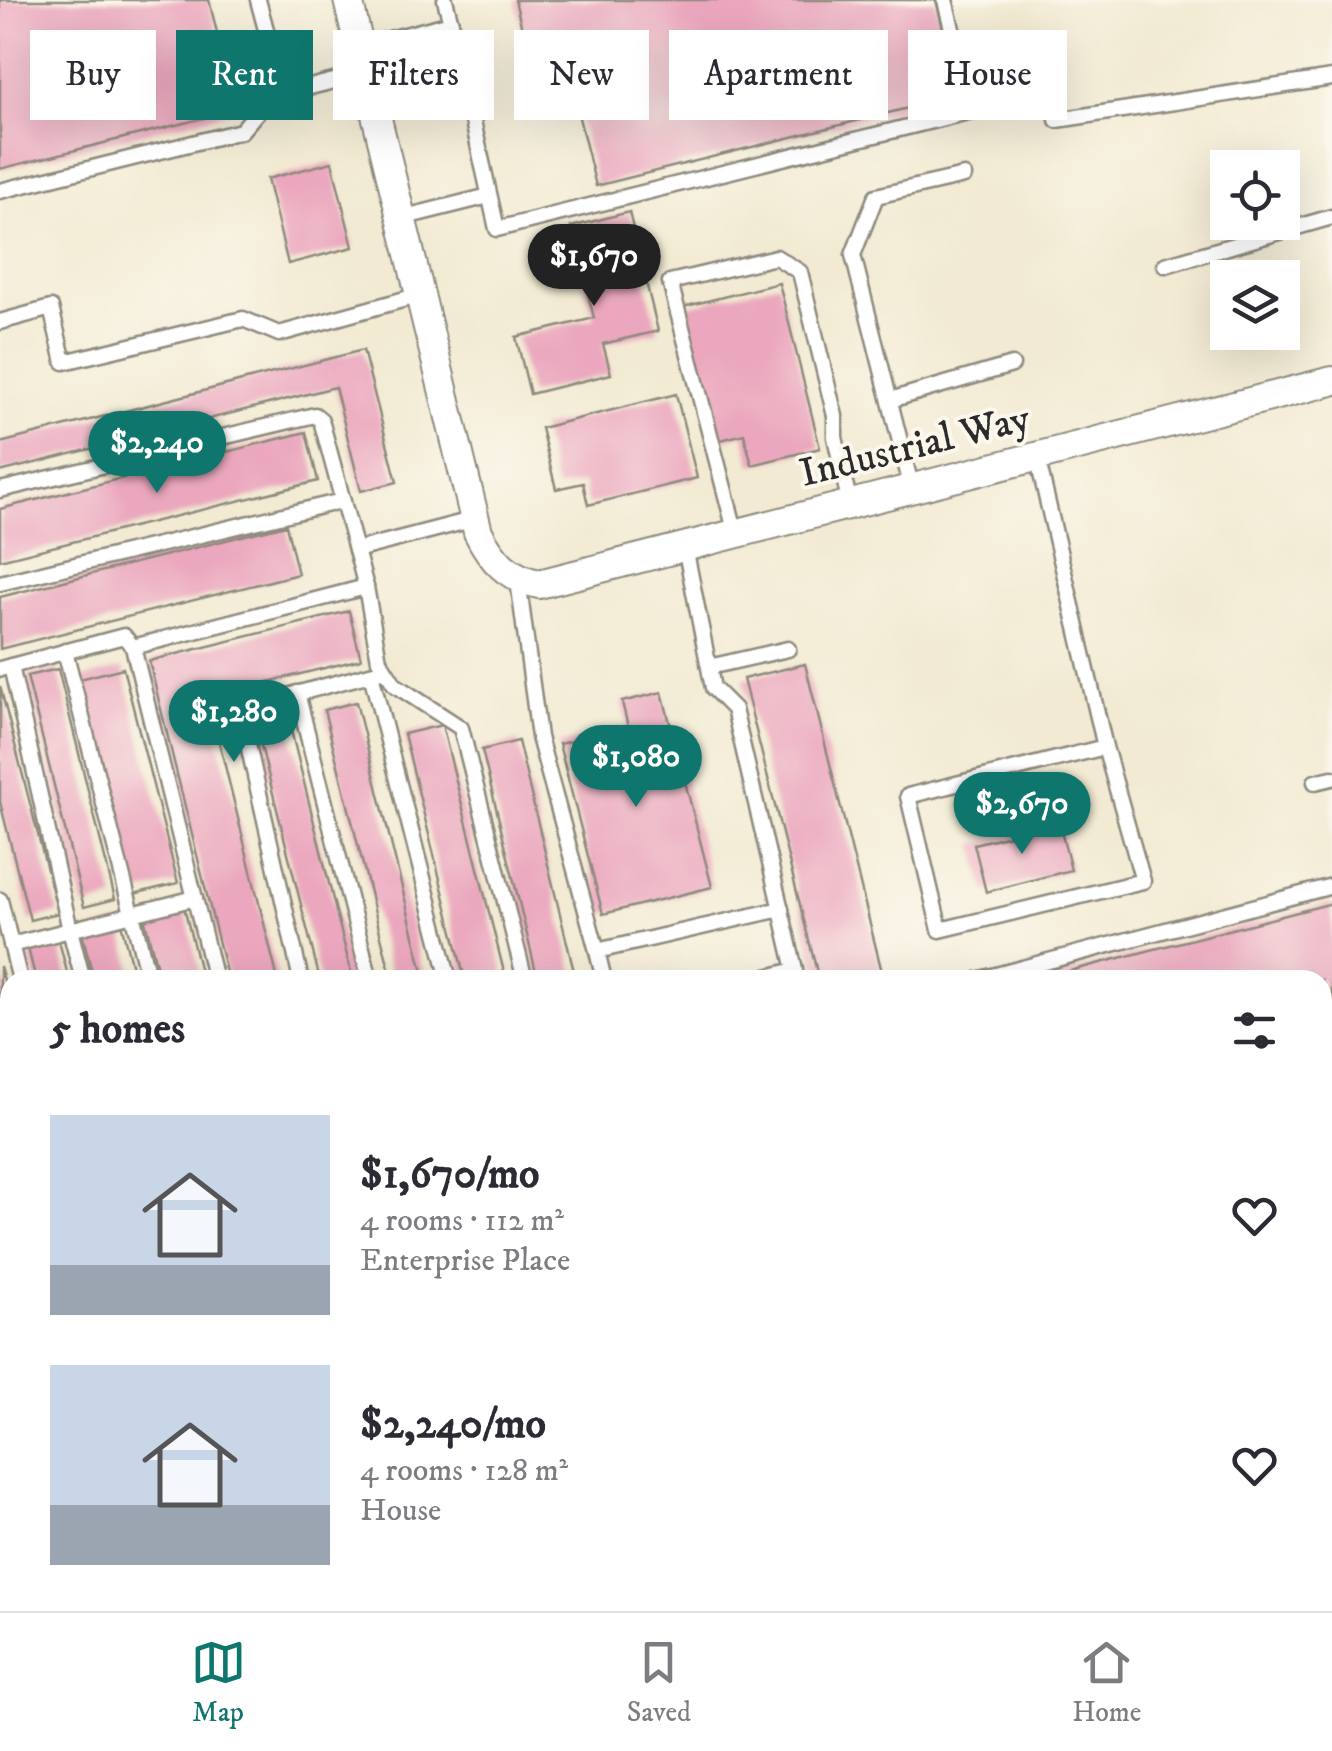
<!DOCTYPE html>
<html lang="en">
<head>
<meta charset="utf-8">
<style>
  body { margin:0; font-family:"IM FELL DW Pica",serif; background:#f2f2f3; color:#2b2b33; height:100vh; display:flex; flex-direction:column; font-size:38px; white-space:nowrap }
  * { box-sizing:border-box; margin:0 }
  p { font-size:32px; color:#7c7c81 }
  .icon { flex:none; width:55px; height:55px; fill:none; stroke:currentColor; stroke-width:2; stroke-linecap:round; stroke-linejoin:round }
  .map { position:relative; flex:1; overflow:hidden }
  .drawer { position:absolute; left:0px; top:970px; width:1332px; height:642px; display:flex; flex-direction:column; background:#fff; border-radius:30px 30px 0 0; box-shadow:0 10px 40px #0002 }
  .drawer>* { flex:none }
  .hud { position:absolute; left:30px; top:30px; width:1272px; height:90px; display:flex; gap:20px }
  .tools { position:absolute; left:1210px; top:150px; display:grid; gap:20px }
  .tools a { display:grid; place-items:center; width:90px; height:90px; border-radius:0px; background:#fff; box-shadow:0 10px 40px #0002; font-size:50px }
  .price { position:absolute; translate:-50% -85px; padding:0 22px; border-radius:35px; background:#0f766e; color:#fff; font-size:32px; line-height:65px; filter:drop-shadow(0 2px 5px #0008) }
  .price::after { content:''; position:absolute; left:50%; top:60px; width:30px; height:22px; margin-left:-15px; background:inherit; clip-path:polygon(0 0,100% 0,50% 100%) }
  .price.active { background:#222; color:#fff }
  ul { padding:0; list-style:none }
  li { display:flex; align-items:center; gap:30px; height:250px; padding:0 50px }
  li span { display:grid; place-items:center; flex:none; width:280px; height:200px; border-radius:0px; color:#555 }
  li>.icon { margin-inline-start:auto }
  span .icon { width:120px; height:120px; fill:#fffc; stroke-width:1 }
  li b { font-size:42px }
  h2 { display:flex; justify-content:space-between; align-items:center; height:120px; padding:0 50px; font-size:42px }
  .chip { padding:0 35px; border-radius:0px; background:#fff; box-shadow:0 10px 40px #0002; font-size:35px; line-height:90px }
  .chip.active { background:#0f766e; color:#fff }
  .dock { display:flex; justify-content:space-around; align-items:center; height:140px; border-top:2px solid #e1e1e2; background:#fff; font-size:28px; color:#7c7c81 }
  .dock a { display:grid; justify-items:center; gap:5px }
  .dock .active { color:#0f766e }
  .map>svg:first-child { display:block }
  .built { fill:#eed0e8 }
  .grass { fill:url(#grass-dots); stroke:#5e8260; stroke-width:2.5 }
  .building { fill:#eba7be }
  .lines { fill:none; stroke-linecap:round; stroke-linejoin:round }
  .service-casing { stroke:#8e8a7e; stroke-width:19 }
  .minor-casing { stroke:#8e8a7e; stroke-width:32 }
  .service { stroke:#fff; stroke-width:14 }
  .minor { stroke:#fff; stroke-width:28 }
  .labels { text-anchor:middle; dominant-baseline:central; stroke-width:8; stroke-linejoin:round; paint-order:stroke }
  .street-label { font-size:40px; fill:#2b2b2b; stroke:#fbf7ec }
</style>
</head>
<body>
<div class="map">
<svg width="1332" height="1611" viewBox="0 0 1332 1611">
  <defs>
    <pattern id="grass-dots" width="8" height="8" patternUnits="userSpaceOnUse" patternTransform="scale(2.5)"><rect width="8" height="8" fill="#92da94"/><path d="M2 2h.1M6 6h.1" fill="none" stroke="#7ebb80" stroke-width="1.8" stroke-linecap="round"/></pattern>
  </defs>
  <rect width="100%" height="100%" fill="#fbf7ec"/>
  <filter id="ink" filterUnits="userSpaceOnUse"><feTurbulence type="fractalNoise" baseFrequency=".01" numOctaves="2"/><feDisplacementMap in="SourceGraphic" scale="20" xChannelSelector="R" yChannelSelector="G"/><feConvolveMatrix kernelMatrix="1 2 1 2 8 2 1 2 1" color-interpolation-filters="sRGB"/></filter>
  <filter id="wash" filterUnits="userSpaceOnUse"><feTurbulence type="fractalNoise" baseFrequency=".0048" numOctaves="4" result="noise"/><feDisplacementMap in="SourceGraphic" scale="40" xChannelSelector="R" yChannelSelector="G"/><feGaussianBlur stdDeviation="2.25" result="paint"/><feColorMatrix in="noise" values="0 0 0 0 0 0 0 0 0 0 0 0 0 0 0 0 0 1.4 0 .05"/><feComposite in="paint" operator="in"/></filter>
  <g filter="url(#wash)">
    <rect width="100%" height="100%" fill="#f2ead2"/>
    <!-- built -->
    <polygon class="built" points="1332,1333 1332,1611 1086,1611 1083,1603 1322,1602 1322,1336"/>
    <!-- grass -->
    <polygon class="grass" points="1070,1602 1072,1611 884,1611 882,1603"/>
    <g id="blocks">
      <!-- building -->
      <g class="building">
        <polygon points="0,0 209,0 236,110 0,169"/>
        <polygon points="515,0 936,0 953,70 933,75 940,100 596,186 564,57 531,66"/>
        <polygon points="332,162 353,247 288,264 267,179"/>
        <polygon points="629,212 658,331 603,344 611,374 530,394 516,337 594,318 571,227"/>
        <polygon points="779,283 820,448 752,465 744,434 717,441 683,307"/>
        <polygon points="363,350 397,482 361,491 335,387 0,472 0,443"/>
        <polygon points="676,394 697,478 588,505 583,483 556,489 541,428"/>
        <polygon points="306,432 318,481 0,560 0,509"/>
        <polygon points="286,525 298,574 0,649 0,597"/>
        <polygon points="349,611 361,659 208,697 278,980 228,980 149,661"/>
        <polygon points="805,664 882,972 849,980 819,980 743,679"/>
        <polygon points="123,668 178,883 134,894 80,679"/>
        <polygon points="58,669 115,899 84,907 27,676"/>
        <polygon points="0,686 58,913 30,920 0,802"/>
        <polygon points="662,692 712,887 603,914 559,744 628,727 622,702"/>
        <polygon points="356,702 425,980 392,980 324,710"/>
        <polygon points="288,718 353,980 320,980 256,726"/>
        <polygon points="442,725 506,980 465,980 404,734"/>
        <polygon points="518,741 576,980 538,980 482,750"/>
        <polygon points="1059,823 1071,870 986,892 974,844"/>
        <polygon points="1332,903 1332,1096 1322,1099 1322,980 1035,980"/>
        <polygon points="184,907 202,980 160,980 144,917"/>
        <polygon points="121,923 135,980 94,980 82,933"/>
        <polygon points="59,941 69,980 36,980 28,948"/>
        <polygon points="0,966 10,1001 10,1071 4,1072 0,1058"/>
      </g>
    </g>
  </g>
  <g filter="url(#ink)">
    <use href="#blocks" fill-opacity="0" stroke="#8e8a7e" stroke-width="2.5"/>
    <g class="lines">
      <!-- service casing -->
      <g class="service-casing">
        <g id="service">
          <polyline points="258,0 283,93"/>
          <polyline points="451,23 497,229 972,111 945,0"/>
          <polyline points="359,47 451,23 445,0"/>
          <polyline points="1057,120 1332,78"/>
          <polyline points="0,191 241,131 270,97 366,73"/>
          <polyline points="401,218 489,196"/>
          <polyline points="1165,265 1332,217"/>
          <polyline points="0,322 51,308 64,362 243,319 279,334 420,295"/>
          <polyline points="890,400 1012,365"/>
          <polyline points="1037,457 1105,747 908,796 940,930 1143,881 1105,747"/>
          <polyline points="912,489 853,255 876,196 964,176"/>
          <polyline points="0,490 315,415 321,420 366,587 133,647 215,980"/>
          <polyline points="736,534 670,282 776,257 800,272 835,416 835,437 850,505"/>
          <polyline points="685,547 713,688 734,709 795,970 755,980"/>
          <polyline points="356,550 475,519"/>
          <polyline points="518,580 539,737 597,951 781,909"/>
          <polyline points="0,583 342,501"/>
          <polyline points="366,587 379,660 395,685 461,728 525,980"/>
          <polyline points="65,651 149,980"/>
          <polyline points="11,666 70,930 195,898"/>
          <polyline points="709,667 788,649"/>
          <polyline points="0,669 124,636 133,647"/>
          <polyline points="371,674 449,980"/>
          <polyline points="297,693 370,980"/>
          <polyline points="1315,782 1332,778"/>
          <polyline points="0,900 20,980"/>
          <polyline points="11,945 70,930 83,980"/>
          <polyline points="597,951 604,980"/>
          <polyline points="301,980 240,709 385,670"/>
          <polyline points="977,980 1332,886"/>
          <polyline points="1322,1171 1332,1162"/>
          <polyline points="1322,1190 1332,1194"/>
          <polyline points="1322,1378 1332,1375"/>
          <polyline points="153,1602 155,1611"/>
          <polyline points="587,1602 589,1611"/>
          <polyline points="1102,1602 1104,1611"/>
        </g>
      </g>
      <!-- minor casing -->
      <g class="minor-casing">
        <path id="minor" d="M348,0L478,532C492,560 508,578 539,584L1332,381"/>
      </g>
      <!-- service -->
      <use href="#service" class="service"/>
      <!-- minor -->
      <use href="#minor" class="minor"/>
    </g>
  </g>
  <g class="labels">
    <!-- street labels -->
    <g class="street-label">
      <text transform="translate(915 447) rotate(-14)">Industrial Way</text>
    </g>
  </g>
</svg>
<div class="tools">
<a><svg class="icon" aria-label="locate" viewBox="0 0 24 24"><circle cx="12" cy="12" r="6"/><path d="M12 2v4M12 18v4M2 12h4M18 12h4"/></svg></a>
<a><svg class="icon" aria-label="layers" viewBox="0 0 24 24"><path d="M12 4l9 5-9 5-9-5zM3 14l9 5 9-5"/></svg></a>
</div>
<b class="price active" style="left:594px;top:309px">$1,670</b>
<b class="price" style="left:157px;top:496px">$2,240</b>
<b class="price" style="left:234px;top:765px">$1,280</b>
<b class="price" style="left:636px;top:810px">$1,080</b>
<b class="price" style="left:1022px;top:857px">$2,670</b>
<div class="hud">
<a class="chip">Buy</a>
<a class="chip active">Rent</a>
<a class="chip">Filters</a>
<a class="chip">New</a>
<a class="chip">Apartment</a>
<a class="chip">House</a>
</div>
<section class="drawer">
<h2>5 homes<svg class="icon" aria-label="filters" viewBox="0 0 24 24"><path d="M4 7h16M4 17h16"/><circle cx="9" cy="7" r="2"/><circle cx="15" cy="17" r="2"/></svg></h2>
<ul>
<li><span style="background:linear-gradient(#c9d6e8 75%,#9aa5b1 0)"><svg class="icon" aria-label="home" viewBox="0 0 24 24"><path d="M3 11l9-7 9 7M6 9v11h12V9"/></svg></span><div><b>$1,670/mo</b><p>4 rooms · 112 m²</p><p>Enterprise Place</p></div><svg class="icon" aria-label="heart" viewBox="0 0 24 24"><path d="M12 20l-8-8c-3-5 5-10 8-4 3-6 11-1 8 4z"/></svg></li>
<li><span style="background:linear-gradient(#c9d6e8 70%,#9aa5b1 0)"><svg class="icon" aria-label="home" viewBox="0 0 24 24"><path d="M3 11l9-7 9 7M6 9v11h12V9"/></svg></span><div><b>$2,240/mo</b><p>4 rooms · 128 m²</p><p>House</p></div><svg class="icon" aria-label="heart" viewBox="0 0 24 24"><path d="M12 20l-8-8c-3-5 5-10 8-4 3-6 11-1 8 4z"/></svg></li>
</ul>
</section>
</div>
<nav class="dock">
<a class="active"><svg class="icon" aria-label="map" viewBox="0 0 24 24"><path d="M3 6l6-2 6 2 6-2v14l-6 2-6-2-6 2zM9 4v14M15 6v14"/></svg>Map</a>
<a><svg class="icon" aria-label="saved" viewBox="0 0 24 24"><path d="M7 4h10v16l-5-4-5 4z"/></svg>Saved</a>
<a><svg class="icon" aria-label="home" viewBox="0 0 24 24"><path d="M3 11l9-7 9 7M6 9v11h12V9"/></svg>Home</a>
</nav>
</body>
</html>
